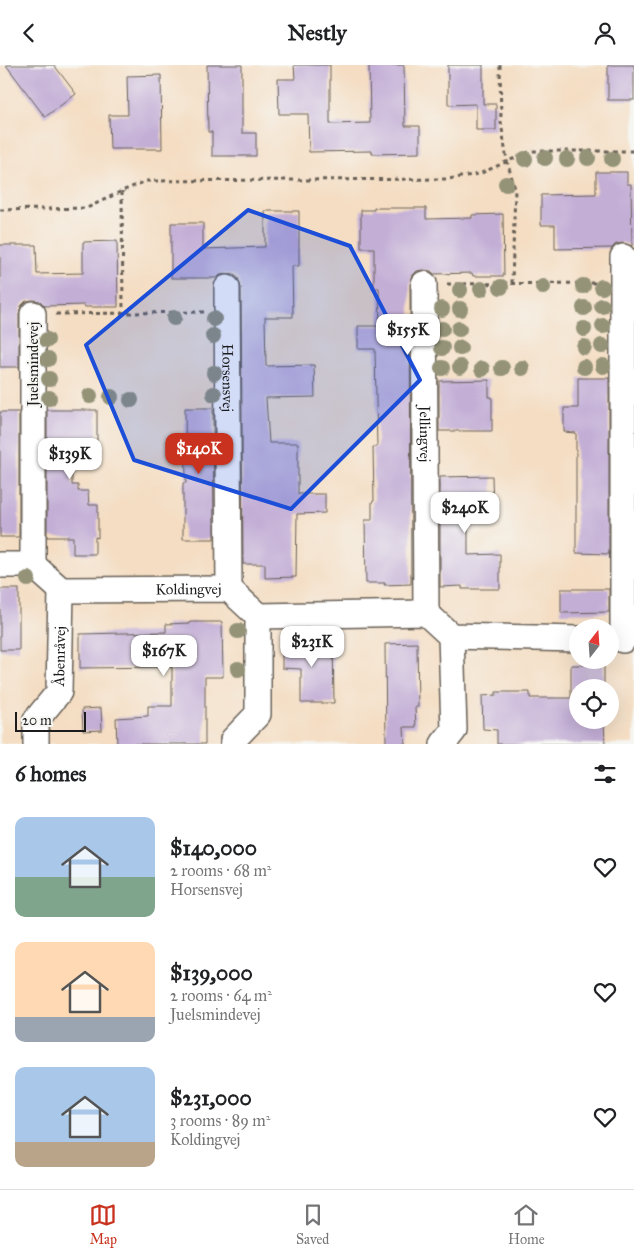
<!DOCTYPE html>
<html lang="en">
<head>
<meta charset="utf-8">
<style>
  body { margin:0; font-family:"IM FELL Great Primer",serif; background:#f6f6f6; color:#202124; height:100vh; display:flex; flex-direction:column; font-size:19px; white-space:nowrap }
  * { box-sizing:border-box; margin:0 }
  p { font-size:16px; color:#757577 }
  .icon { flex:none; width:28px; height:28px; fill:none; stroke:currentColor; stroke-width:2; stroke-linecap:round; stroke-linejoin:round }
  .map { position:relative; height:679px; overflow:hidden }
  .side { display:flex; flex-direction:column; background:#fff; flex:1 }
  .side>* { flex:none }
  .needle { width:32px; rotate:17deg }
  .fabs { position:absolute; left:569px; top:554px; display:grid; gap:10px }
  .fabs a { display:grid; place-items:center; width:50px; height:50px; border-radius:50%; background:#fff; box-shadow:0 5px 20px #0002; font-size:25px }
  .scale { position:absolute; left:15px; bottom:12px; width:71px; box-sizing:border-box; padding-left:5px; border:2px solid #1c1c1c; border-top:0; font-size:14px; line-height:18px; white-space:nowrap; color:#1c1c1c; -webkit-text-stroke:4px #f6f6f2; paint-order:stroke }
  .price { position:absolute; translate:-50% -42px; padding:0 11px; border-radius:10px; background:#fff; color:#222; font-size:16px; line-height:32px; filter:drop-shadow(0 1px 2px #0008) }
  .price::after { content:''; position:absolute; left:50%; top:30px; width:15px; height:11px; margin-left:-8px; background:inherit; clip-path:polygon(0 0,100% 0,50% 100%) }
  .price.current { background:#c8321e; color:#fff }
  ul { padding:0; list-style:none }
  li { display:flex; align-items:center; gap:15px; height:125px; padding:0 15px }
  li span { display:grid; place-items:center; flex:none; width:140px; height:100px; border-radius:10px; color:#555 }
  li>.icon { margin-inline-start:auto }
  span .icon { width:60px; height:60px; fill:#fffc; stroke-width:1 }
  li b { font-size:21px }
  h2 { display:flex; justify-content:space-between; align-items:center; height:60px; padding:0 15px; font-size:21px }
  header { display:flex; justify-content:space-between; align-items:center; height:65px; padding:0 15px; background:#fff; font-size:22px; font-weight:700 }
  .menu { display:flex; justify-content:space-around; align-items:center; height:70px; border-top:1px solid #e0e0e0; background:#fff; font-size:14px; color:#757577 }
  .menu a { display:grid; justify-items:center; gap:2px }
  .menu .current { color:#c8321e }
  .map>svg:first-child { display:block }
  .building { fill:#c3aed6 }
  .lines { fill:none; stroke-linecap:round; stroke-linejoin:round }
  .minor-casing { stroke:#686056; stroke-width:28 }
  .path { stroke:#686056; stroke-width:3; stroke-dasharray:4 4; stroke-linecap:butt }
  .minor { stroke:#fff; stroke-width:25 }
  .tree { fill:#949378 }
  .marked { fill:#1d4ed8; fill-opacity:0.2; stroke:#1d4ed8; stroke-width:4; stroke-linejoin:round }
  .labels { text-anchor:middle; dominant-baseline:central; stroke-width:4; stroke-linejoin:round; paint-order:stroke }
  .street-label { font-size:15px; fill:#1c1c1c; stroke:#f6f6f2 }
</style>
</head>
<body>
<header><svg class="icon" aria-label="back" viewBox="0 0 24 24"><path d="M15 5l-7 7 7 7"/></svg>Nestly<svg class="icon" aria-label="person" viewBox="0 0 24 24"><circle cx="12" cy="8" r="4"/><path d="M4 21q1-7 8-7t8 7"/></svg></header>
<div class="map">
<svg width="634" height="679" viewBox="0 0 634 679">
  <rect width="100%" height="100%" fill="#f6f6f2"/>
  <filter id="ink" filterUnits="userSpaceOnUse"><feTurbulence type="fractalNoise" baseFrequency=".02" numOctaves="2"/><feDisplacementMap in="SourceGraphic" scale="10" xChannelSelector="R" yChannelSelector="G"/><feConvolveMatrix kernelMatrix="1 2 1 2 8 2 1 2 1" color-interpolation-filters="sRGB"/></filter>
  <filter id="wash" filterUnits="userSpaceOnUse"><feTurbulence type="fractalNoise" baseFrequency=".0096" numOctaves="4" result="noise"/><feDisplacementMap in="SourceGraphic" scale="20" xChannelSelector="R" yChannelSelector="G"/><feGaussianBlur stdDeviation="1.12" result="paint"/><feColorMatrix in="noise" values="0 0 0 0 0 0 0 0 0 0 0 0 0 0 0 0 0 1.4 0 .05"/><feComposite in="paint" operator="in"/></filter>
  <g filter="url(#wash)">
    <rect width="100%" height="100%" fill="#f4ddc2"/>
    <g id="blocks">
      <!-- building -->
      <g class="building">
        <polygon points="6,0 54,0 76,29 45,52"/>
        <polygon points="207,0 242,0 242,68 256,68 256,91 212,91 212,67 208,67"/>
        <polygon points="294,0 330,0 330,59 370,58 369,0 404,0 405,61 420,61 420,88 372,89 372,86 309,87 308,49 279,49 278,14 295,14"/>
        <polygon points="448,0 483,0 483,39 496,39 496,65 476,65 476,39 448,40"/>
        <rect x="608" y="0" width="26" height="35"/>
        <polygon points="161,10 162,84 110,84 109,50 128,50 127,11"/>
        <polygon points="596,107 627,107 627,119 631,119 632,181 623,178 616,179 612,183 555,184 555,160 541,160 541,130 596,129"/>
        <polygon points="374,143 426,143 426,154 472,153 472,150 503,149 504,211 473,211 472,208 434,209 431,206 423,205 417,206 413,210 410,219 411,519 384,520 385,518 366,518 365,455 372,455 372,437 374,436 373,382 377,382 375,284 358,284 358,261 380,261 379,223 374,223 374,183 361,183 361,145 374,145"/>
        <polygon points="265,146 299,146 299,201 292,201 293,252 265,252 266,301 314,300 315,332 266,333 269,378 298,378 298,429 325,429 325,448 297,449 296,512 265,513 265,499 243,499 241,223 238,213 234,210 226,209 220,210 217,213 171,213 171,158 203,158 203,184 265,182"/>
        <polygon points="117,176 118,242 84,242 84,240 45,241 40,236 33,235 26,236 21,241 19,249 19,302 0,302 0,180 36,180 37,209 83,208 83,177"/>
        <polygon points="578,313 609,313 609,489 576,488 576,368 564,367 564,343 578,343"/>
        <polygon points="489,315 489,332 492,332 492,366 439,366 439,316"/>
        <polygon points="185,343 213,343 214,474 183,474 183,418 186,418"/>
        <polygon points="47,345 97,345 97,377 72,377 72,420 78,420 78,426 88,426 89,440 98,440 98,473 95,472 95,489 73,489 73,472 47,472"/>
        <rect x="0" y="347" width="19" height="125"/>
        <polygon points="492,411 493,446 468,446 468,490 500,489 500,524 462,524 462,521 440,522 440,412"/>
        <rect x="0" y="524" width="19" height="61"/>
        <polygon points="561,524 609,524 609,547 561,548"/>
        <polygon points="190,557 222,557 223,612 205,612 205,679 117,679 116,653 148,651 148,641 172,641 172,602 80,603 80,569 166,567 166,559 190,558"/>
        <polygon points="333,574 334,638 301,638 301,604 282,603 282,575"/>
        <polygon points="417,578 418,642 415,642 416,662 404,662 405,679 386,679 385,579"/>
        <polygon points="571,600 604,600 604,622 578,622 578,655 604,655 605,679 497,679 497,665 483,664 482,631 496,630 496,627 530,627 530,633 571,633"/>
        <polygon points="101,643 102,665 83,666 82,644"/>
      </g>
    </g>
  </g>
  <g filter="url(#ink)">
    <use href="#blocks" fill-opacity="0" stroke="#686056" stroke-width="1"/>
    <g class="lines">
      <!-- minor casing -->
      <g class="minor-casing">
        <g id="minor">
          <path id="s1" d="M424,219L426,548"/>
          <path id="s2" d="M227,223L229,524"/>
          <polyline points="33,249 33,500"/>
          <path id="s3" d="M0,500H33L61,525L229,524L258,551L426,548L451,571L578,574"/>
          <polyline points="623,575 623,192"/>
          <path id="s4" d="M36,679V655L59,627L61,525"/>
          <polyline points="233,679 233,675 258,649 258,551"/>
          <polyline points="443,679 454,665 451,571"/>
        </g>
      </g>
      <!-- path -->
      <g class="path">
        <polyline points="500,0 501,57 507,96 515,124 512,218"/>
        <polyline points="122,126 123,248"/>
        <polyline points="0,145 87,143 122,126 146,116 448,114 479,109 531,86 634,86"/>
        <polyline points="447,219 599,218"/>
        <polyline points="56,249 205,247"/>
      </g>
      <!-- minor -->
      <use href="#minor" class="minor"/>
    </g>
    <!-- trees -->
    <g class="tree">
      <circle cx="545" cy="93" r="8"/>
      <circle cx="588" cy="93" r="8"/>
      <circle cx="525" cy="94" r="8"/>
      <circle cx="567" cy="94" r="8"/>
      <circle cx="612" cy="94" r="8"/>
      <circle cx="506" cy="119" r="8"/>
      <circle cx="583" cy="221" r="8"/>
      <circle cx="501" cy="222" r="8"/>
      <circle cx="543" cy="222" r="8"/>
      <circle cx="602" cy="222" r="8"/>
      <circle cx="481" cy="224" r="8"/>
      <circle cx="460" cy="225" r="8"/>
      <circle cx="602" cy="241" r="8"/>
      <circle cx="584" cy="243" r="8"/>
      <circle cx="442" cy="244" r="8"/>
      <circle cx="460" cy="244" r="8"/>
      <circle cx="174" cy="253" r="8"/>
      <circle cx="214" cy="254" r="8"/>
      <circle cx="603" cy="261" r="8"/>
      <circle cx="442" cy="264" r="8"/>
      <circle cx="459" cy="264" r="8"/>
      <circle cx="584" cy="264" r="8"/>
      <circle cx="213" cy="271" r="8"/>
      <circle cx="47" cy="275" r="8"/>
      <circle cx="602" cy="281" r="8"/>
      <circle cx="584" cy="282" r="8"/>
      <circle cx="442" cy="283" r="8"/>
      <circle cx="460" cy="283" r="8"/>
      <circle cx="48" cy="294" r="8"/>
      <circle cx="603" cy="301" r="8"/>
      <circle cx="460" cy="302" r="8"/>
      <circle cx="584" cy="302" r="8"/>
      <circle cx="442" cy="303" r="8"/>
      <circle cx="502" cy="303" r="8"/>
      <circle cx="522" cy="303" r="8"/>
      <circle cx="482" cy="304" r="8"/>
      <circle cx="214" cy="308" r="8"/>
      <circle cx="49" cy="314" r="8"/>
      <circle cx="214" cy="329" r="8"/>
      <circle cx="90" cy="331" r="8"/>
      <circle cx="111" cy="332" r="8"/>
      <circle cx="49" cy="333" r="8"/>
      <circle cx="131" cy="335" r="8"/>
      <circle cx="28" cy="514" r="8"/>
      <circle cx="238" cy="566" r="8"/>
      <circle cx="238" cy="604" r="8"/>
    </g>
  </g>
  <!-- marked area -->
  <path class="marked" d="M248,145L350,181L420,315L291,444L134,395L86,280Z"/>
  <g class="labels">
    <!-- street labels -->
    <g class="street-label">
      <text transform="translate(33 299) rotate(-90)">Juelsmindevej</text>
      <text stroke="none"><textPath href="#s2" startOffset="90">Horsensvej</textPath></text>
      <text stroke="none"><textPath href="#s1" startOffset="150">Jellingvej</textPath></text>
      <text stroke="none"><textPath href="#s3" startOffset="198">Koldingvej</textPath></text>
      <text stroke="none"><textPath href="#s4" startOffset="96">Åbenråvej</textPath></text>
    </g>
  </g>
</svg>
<div class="fabs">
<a><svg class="needle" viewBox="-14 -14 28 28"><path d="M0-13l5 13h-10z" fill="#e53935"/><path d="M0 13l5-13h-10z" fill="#757577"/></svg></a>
<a><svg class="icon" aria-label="locate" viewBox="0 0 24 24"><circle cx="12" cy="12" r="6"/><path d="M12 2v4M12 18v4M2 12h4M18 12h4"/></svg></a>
</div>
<div class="scale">20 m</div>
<b class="price" style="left:408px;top:291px">$155K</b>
<b class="price current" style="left:199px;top:410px">$140K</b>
<b class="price" style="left:70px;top:415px">$139K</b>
<b class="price" style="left:465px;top:469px">$240K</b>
<b class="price" style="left:312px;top:603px">$231K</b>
<b class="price" style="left:164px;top:612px">$167K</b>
</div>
<section class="side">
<h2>6 homes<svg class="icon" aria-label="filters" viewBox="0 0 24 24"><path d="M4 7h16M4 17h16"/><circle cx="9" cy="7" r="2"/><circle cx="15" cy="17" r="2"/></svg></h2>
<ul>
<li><span style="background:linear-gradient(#a9c7e8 60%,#7fa58c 0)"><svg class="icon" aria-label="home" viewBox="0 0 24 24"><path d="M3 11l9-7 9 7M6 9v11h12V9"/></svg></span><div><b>$140,000</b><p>2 rooms · 68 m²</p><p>Horsensvej</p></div><svg class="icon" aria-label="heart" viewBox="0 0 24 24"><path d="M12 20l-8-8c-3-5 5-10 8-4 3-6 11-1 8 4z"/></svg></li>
<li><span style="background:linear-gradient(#ffd9b3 75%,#9aa5b1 0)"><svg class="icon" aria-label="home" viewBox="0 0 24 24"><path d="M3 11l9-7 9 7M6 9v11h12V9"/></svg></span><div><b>$139,000</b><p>2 rooms · 64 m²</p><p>Juelsmindevej</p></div><svg class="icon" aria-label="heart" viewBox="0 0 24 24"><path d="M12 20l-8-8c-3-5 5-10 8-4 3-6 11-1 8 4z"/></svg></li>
<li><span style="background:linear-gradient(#a9c7e8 75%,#b9a48a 0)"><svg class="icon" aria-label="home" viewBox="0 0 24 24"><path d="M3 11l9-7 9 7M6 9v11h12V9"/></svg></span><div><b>$231,000</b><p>3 rooms · 89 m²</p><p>Koldingvej</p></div><svg class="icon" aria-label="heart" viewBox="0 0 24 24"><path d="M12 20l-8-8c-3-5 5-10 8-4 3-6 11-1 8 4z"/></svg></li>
</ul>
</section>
<nav class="menu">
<a class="current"><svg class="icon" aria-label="map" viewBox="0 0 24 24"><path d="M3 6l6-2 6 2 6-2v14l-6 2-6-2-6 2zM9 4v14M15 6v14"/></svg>Map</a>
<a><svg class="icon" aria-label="saved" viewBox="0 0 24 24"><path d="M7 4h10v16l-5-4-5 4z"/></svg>Saved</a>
<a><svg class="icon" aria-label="home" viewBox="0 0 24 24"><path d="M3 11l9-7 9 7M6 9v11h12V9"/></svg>Home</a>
</nav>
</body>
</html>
